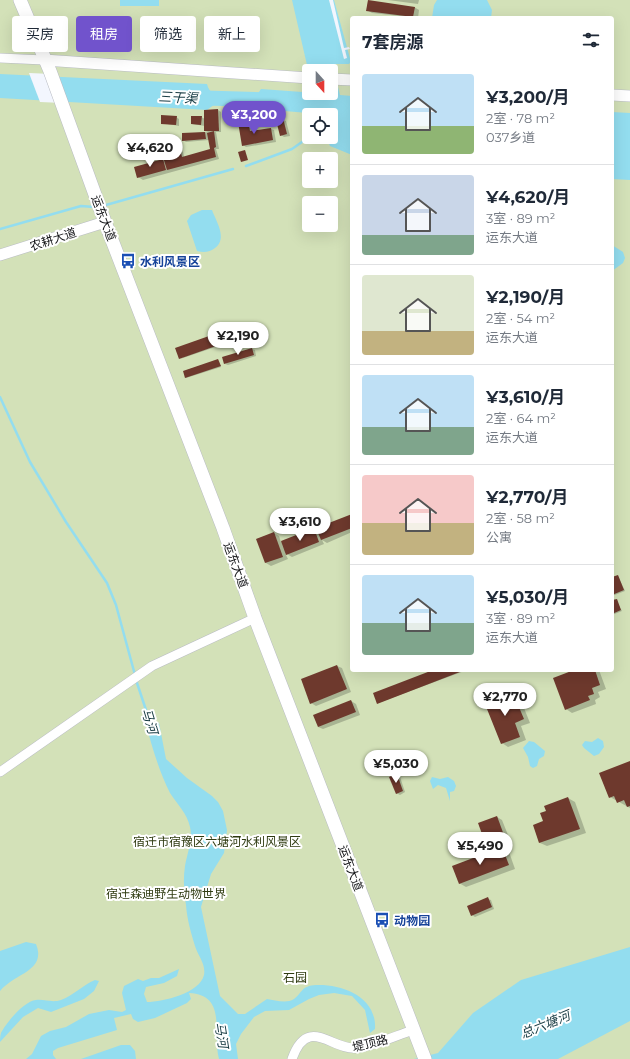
<!DOCTYPE html>
<html lang="zh">
<head>
<meta charset="utf-8">
<style>
  body { margin:0; font-family:Montserrat,"Noto Sans SC",sans-serif; background:#f2f2f3; color:#1f2937; height:100vh; display:flex; flex-direction:column; font-size:15px; white-space:nowrap }
  * { box-sizing:border-box; margin:0 }
  p { font-size:13px; color:#747a83 }
  .icon { flex:none; width:22px; height:22px; fill:none; stroke:currentColor; stroke-width:2; stroke-linecap:round; stroke-linejoin:round }
  .map { position:relative; flex:1; overflow:hidden }
  .side { position:absolute; left:350px; top:16px; width:264px; height:656px; display:flex; flex-direction:column; background:#fff; border-radius:4px; box-shadow:0 4px 16px #0002 }
  .side>* { flex:none }
  .banner { position:absolute; left:12px; top:16px; width:278px; height:36px; display:flex; gap:8px }
  .needle { width:26px; rotate:159deg }
  .tools { position:absolute; left:302px; top:64px; display:grid; gap:8px }
  .tools a { display:grid; place-items:center; width:36px; height:36px; border-radius:4px; background:#fff; box-shadow:0 4px 16px #0002; font-size:20px }
  .price { position:absolute; translate:-50% -34px; padding:0 9px; border-radius:14px; background:#fff; color:#222; font-size:13px; line-height:26px; filter:drop-shadow(0 1px 2px #0008) }
  .price::after { content:''; position:absolute; left:50%; top:24px; width:12px; height:9px; margin-left:-6px; background:inherit; clip-path:polygon(0 0,100% 0,50% 100%) }
  .price.on { background:#7153cc; color:#fff }
  ul { padding:0; list-style:none }
  li { display:flex; align-items:center; gap:12px; height:100px; padding:0 12px }
  li+li { border-top:1px solid #e0e1e3 }
  li span { display:grid; place-items:center; flex:none; width:112px; height:80px; border-radius:4px; color:#555 }
  li>.icon { margin-inline-start:auto }
  span .icon { width:48px; height:48px; fill:#fffc; stroke-width:1 }
  li b { font-size:17px }
  h2 { display:flex; justify-content:space-between; align-items:center; height:48px; padding:0 12px; font-size:17px }
  .chip { padding:0 14px; border-radius:4px; background:#fff; box-shadow:0 4px 16px #0002; font-size:14px; line-height:36px }
  .chip.on { background:#7153cc; color:#fff }
  .map>svg:first-child { display:block }
  .green { fill:#d3e1b8; fill-rule:evenodd }
  .water { fill:#93ddef }
  .pier { fill:#f3f6fe }
  .shadow { fill:#0003 }
  .lines { fill:none; stroke-linecap:round; stroke-linejoin:round }
  .stream { stroke:#93ddef; stroke-width:2.5 }
  .river { stroke:#93ddef; stroke-width:15 }
  .building { fill:#6e392d }
  .minor-casing { stroke:#b9bcc4; stroke-width:10 }
  .tertiary-casing { stroke:#b9bcc4; stroke-width:12 }
  .secondary-casing { stroke:#b9bcc4; stroke-width:14 }
  .minor { stroke:#fff; stroke-width:9 }
  .tertiary { stroke:#fff; stroke-width:11 }
  .secondary { stroke:#fff; stroke-width:13 }
  .labels { text-anchor:middle; dominant-baseline:central; stroke-width:4; stroke-linejoin:round; paint-order:stroke }
  .street-label { font-size:12px; fill:#141518; stroke:#fff }
  .transit-label { font-size:12px; font-weight:bold; fill:#164399; stroke:#fff; text-anchor:start }
  .park-label { font-size:12px; fill:#2f3b11; stroke:#fff }
  .water-label { font-size:13px; font-style:italic; fill:#153941; stroke:#fff }
</style>
</head>
<body>
<div class="map">
<svg width="630" height="1059" viewBox="0 0 630 1059">
  <rect width="100%" height="100%" fill="#f3f6fe"/>
  <!-- green -->
  <path class="green" d="M0,0H630V1059H0ZM352,18H612V670H352ZM309,71H331V93H309ZM309,115H331V137H309ZM309,159H331V181H309ZM309,203H331V225H309Z"/>
  <!-- water -->
  <g class="water">
    <rect x="120" y="0" width="39" height="6"/>
    <polygon points="292,0 334,0 351,62 349,64 335,64 334,71 331,71 328,65 307,65"/>
    <polygon points="437,0 487,0 492,10 491,18 432,18 434,5"/>
    <path d="M0,74L207,84C209,94 217,95 226,96V104H215L207,110L0,98Z"/>
    <polygon points="333,86 338,87 340,95 352,96 352,155 330,146 326,137 331,137 331,115 261,109 258,103 252,101 252,97 257,95 261,89 330,94"/>
    <polygon points="612,112 630,113 630,180 612,179"/>
    <path d="M202,210H212C216,221 228,239 215,248C210,252 204,253 197,251L187,221L191,215Z"/>
    <polygon points="612,245 623,252 625,258 623,263 612,271"/>
    <path d="M150,721L159,723L166,759L187,778L212,796L218,802L223,811L227,830L224,853L211,874L201,907L220,996L238,1014H245L267,999C275,1000 286,1004 294,999C303,992 301,986 316,985C343,984 377,997 375,1029L370,1033L365,1010L352,996L334,993L319,995L309,999L289,1010L265,1011L254,1017L241,1034L236,1044L238,1059H219C212,1033 228,995 189,993L191,999L187,1003L155,1018L138,1022L133,1019L131,1014L114,1018L117,1030L58,1048L53,1051V1055L56,1059H26L32,1054L41,1036L50,1031L66,1027L89,1014L109,1010L122,1012L126,1010L122,993L124,986L138,979L143,981L151,978H159L179,969L177,976L164,983L146,987L144,994L147,1002C163,1002 200,993 204,975C206,964 198,956 195,946C191,933 187,919 186,905C184,892 183,879 185,866C187,854 193,839 190,827C187,813 177,804 170,793C159,771 152,747 146,724Z"/>
    <polygon points="598,738 603,741 604,747 599,754 594,756 584,748 582,745 585,741 592,742"/>
    <polygon points="529,741 534,742 545,751 544,756 539,759 537,766 533,768 530,766 528,757 523,748"/>
    <polygon points="432,777 440,779 448,777 454,781 456,786 454,791 450,792 450,801 446,788 438,785 433,789 430,781"/>
    <path d="M26,942L36,944C47,971 15,973 0,991V951Z"/>
    <polygon points="630,947 630,1021 558,1059 414,1059 438,1053 473,1013 521,980"/>
    <path d="M95,980L99,981L94,991L84,999L51,1012L38,1008L23,1017L0,1042C0,1040 0,1036 1,1033C6,1023 24,1001 36,1000C45,999 52,1003 61,1000C74,995 83,985 95,980Z"/>
    <polygon points="121,1045 130,1045 135,1051 136,1059 81,1059"/>
  </g>
  <!-- pier -->
  <g class="pier">
    <polygon points="329,0 333,0 344,48 349,47 350,49 345,50 347,58 344,59"/>
    <polygon points="29,73 52,74 63,103 40,102"/>
  </g>
  <!-- shadow -->
  <g class="shadow">
    <polygon points="388,0 419,0 418,4"/>
    <polygon points="414,7 419,10 418,18 372,13 367,10"/>
    <polygon points="218,110 221,112 221,132 216,132 219,149 216,149 219,159 143,180 138,177 163,160 165,162 179,150 183,152 184,157 211,150 209,140 186,142 183,140 183,134 208,132 205,131 205,126 192,124 201,117 205,119"/>
    <polygon points="276,114 280,116 279,121 283,120 286,121 290,136 284,137 281,135 277,120 254,118"/>
    <polygon points="176,117 179,119 179,126 162,123"/>
    <polygon points="248,122 251,124 253,132 271,129 274,130 276,142 246,147 243,145 239,123"/>
    <polygon points="243,325 248,336 180,359"/>
    <polygon points="252,349 255,350 256,356 228,365 225,364"/>
    <polygon points="218,360 221,367 186,378 184,371"/>
    <polygon points="352,515 352,532 327,543 322,540 324,544 292,557 285,553 288,559 271,566 266,563 257,539 274,533 279,536 281,542 314,529 319,532"/>
    <polygon points="618,576 625,591 612,596 612,578"/>
    <polygon points="616,600 622,611 612,615 612,601"/>
    <polygon points="337,666 342,668 351,692 316,706 311,703"/>
    <polygon points="435,670 467,670 378,703"/>
    <polygon points="577,670 599,670 606,689 598,692 600,697 595,700 596,704 572,713 566,709"/>
    <polygon points="513,694 520,698 530,723 521,726 526,740 508,747 502,743"/>
    <polygon points="351,701 356,704 360,715 323,729 318,727"/>
    <polygon points="630,762 630,808 610,797"/>
    <polygon points="396,775 400,777 405,792 400,795 396,793"/>
    <polygon points="568,798 575,802 586,833 547,846 540,843 545,822"/>
    <polygon points="497,817 502,820 510,840 492,847 487,844"/>
    <polygon points="502,848 509,852 515,869 466,887 459,883"/>
    <polygon points="488,899 491,900 494,909 475,917 472,915"/>
  </g>
  <g class="lines">
    <!-- stream -->
    <g class="stream">
      <polyline points="246,166 292,149 309,137"/>
      <polyline points="106,205 233,169"/>
      <polyline points="0,229 81,206 94,207"/>
      <polyline points="0,397 30,462 66,522 107,583 116,605 135,675"/>
      <polyline points="136,680 151,725"/>
    </g>
    <!-- river -->
    <polyline class="river" points="205,98 271,100"/>
  </g>
  <!-- building -->
  <g class="building">
    <polygon points="368,0 415,7 413,17 366,11"/>
    <polygon points="218,109 219,131 204,131 204,110"/>
    <polygon points="254,112 277,113 277,119 253,118"/>
    <polygon points="161,115 177,116 176,125 161,124"/>
    <polygon points="191,116 202,116 201,125 191,124"/>
    <polygon points="283,118 287,134 280,136 276,120"/>
    <polygon points="248,121 250,131 271,128 273,140 242,146 238,122"/>
    <polygon points="214,131 216,147 214,148 216,157 167,170 162,154 180,149 182,157 210,149 207,133"/>
    <polygon points="205,132 206,139 182,141 182,133"/>
    <polygon points="245,150 248,160 241,162 238,152"/>
    <polygon points="163,159 166,170 137,178 134,167"/>
    <polygon points="243,324 247,335 179,359 175,348"/>
    <polygon points="252,348 254,355 224,364 222,357"/>
    <polygon points="218,359 221,366 185,378 183,371"/>
    <polygon points="352,514 352,528 321,540 316,528"/>
    <polygon points="314,528 319,542 286,555 281,541"/>
    <polygon points="274,532 283,557 265,563 256,539"/>
    <polygon points="618,575 624,590 612,595 612,577"/>
    <polygon points="617,599 621,610 612,614 612,600"/>
    <polygon points="337,665 347,689 310,704 301,679"/>
    <polygon points="433,670 465,670 377,704 373,693"/>
    <polygon points="574,670 595,670 600,685 592,688 594,694 588,696 590,700 565,710 553,678"/>
    <polygon points="513,693 524,719 515,723 520,737 501,744 485,704"/>
    <polygon points="351,700 356,712 318,727 313,715"/>
    <polygon points="630,761 630,806 627,807 624,800 617,803 614,796 609,798 599,773"/>
    <polygon points="397,774 403,791 396,794 389,777"/>
    <polygon points="568,797 580,829 539,843 533,825 543,821 540,813 546,811 544,806"/>
    <polygon points="497,816 505,838 486,845 478,823"/>
    <polygon points="502,847 509,865 459,884 452,866"/>
    <polygon points="488,897 492,907 471,916 467,906"/>
  </g>
  <g class="lines">
    <!-- minor casing -->
    <g class="minor-casing">
      <g id="minor">
        <polyline points="0,58 44,60"/>
        <polyline points="0,772 152,666 255,618"/>
        <path d="M292,1059C308,1014 332,1051 357,1048C376,1045 395,1036 413,1030"/>
      </g>
    </g>
    <!-- tertiary casing -->
    <g class="tertiary-casing">
      <g id="tertiary">
        <polyline points="44,60 309,78"/>
        <polyline points="331,79 352,80"/>
        <polyline points="612,95 630,96"/>
        <polyline points="0,255 105,222"/>
      </g>
    </g>
    <!-- secondary casing -->
    <g class="secondary-casing">
      <polyline id="secondary" points="20,0 50,71 105,222 223,528 255,618 425,1059"/>
    </g>
    <!-- minor -->
    <use href="#minor" class="minor"/>
    <!-- tertiary -->
    <use href="#tertiary" class="tertiary"/>
    <!-- secondary -->
    <use href="#secondary" class="secondary"/>
  </g>
  <!-- icons -->
  <defs>
    <g id="bus-bare" transform="scale(1.2)"><path d="M-5-6H5V4H4V6H2V4H-2V6H-4V4H-5ZM-3.5-4V0h7V-4ZM-3.5 1.2v1.5H-2V1.2ZM2 1.2v1.5H3.5V1.2Z" fill="#1a4fb4" stroke="#fff" stroke-width="2.5" paint-order="stroke"/></g>
  </defs>
  <g fill-rule="evenodd">
    <use href="#bus-bare" x="128" y="261"/>
    <use href="#bus-bare" x="382" y="920"/>
  </g>
  <g class="labels">
    <!-- street labels -->
    <g class="street-label">
      <text transform="translate(104 218) rotate(69)">运东大道</text>
      <text transform="translate(53 239) rotate(-18)">农耕大道</text>
      <text transform="translate(236 565) rotate(70)">运东大道</text>
      <text transform="translate(351 868) rotate(69)">运东大道</text>
      <text transform="translate(370 1043) rotate(-14)">堤顶路</text>
    </g>
    <!-- transit labels -->
    <g class="transit-label">
      <text x="140" y="261">水利风景区</text>
      <text x="394" y="920">动物园</text>
    </g>
    <!-- park labels -->
    <g class="park-label">
      <text x="217" y="841">宿迁市宿豫区六塘河水利风景区</text>
      <text x="166" y="893">宿迁森迪野生动物世界</text>
      <text x="295" y="977">石园</text>
    </g>
    <!-- water labels -->
    <g class="water-label">
      <text transform="translate(178 97) rotate(3)">三干渠</text>
      <text transform="translate(150 721) rotate(73)">马河</text>
      <text transform="translate(545 1024) rotate(-22)">总六塘河</text>
      <text transform="translate(222 1035) rotate(81)">马河</text>
    </g>
  </g>
</svg>
<div class="tools">
<a><svg class="needle" viewBox="-14 -14 28 28"><path d="M0-13l5 13h-10z" fill="#e53935"/><path d="M0 13l5-13h-10z" fill="#747a83"/></svg></a>
<a><svg class="icon" aria-label="locate" viewBox="0 0 24 24"><circle cx="12" cy="12" r="6"/><path d="M12 2v4M12 18v4M2 12h4M18 12h4"/></svg></a>
<a>+</a>
<a>−</a>
</div>
<b class="price on" style="left:254px;top:135px">¥3,200</b>
<b class="price" style="left:150px;top:168px">¥4,620</b>
<b class="price" style="left:238px;top:356px">¥2,190</b>
<b class="price" style="left:300px;top:542px">¥3,610</b>
<b class="price" style="left:505px;top:717px">¥2,770</b>
<b class="price" style="left:396px;top:784px">¥5,030</b>
<b class="price" style="left:480px;top:866px">¥5,490</b>
<div class="banner">
<a class="chip">买房</a>
<a class="chip on">租房</a>
<a class="chip">筛选</a>
<a class="chip">新上</a>
</div>
<section class="side">
<h2>7套房源<svg class="icon" aria-label="filters" viewBox="0 0 24 24"><path d="M4 7h16M4 17h16"/><circle cx="9" cy="7" r="2"/><circle cx="15" cy="17" r="2"/></svg></h2>
<ul>
<li><span style="background:linear-gradient(#bfe0f5 65%,#8fb573 0)"><svg class="icon" aria-label="home" viewBox="0 0 24 24"><path d="M3 11l9-7 9 7M6 9v11h12V9"/></svg></span><div><b>¥3,200/月</b><p>2室 · 78 m²</p><p>037乡道</p></div></li>
<li><span style="background:linear-gradient(#c9d6e8 75%,#7fa58c 0)"><svg class="icon" aria-label="home" viewBox="0 0 24 24"><path d="M3 11l9-7 9 7M6 9v11h12V9"/></svg></span><div><b>¥4,620/月</b><p>3室 · 89 m²</p><p>运东大道</p></div></li>
<li><span style="background:linear-gradient(#dfe7d0 70%,#c2b280 0)"><svg class="icon" aria-label="home" viewBox="0 0 24 24"><path d="M3 11l9-7 9 7M6 9v11h12V9"/></svg></span><div><b>¥2,190/月</b><p>2室 · 54 m²</p><p>运东大道</p></div></li>
<li><span style="background:linear-gradient(#bfe0f5 65%,#7fa58c 0)"><svg class="icon" aria-label="home" viewBox="0 0 24 24"><path d="M3 11l9-7 9 7M6 9v11h12V9"/></svg></span><div><b>¥3,610/月</b><p>2室 · 64 m²</p><p>运东大道</p></div></li>
<li><span style="background:linear-gradient(#f6c9c9 60%,#c2b280 0)"><svg class="icon" aria-label="home" viewBox="0 0 24 24"><path d="M3 11l9-7 9 7M6 9v11h12V9"/></svg></span><div><b>¥2,770/月</b><p>2室 · 58 m²</p><p>公寓</p></div></li>
<li><span style="background:linear-gradient(#bfe0f5 60%,#7fa58c 0)"><svg class="icon" aria-label="home" viewBox="0 0 24 24"><path d="M3 11l9-7 9 7M6 9v11h12V9"/></svg></span><div><b>¥5,030/月</b><p>3室 · 89 m²</p><p>运东大道</p></div></li>
</ul>
</section>
</div>
</body>
</html>
